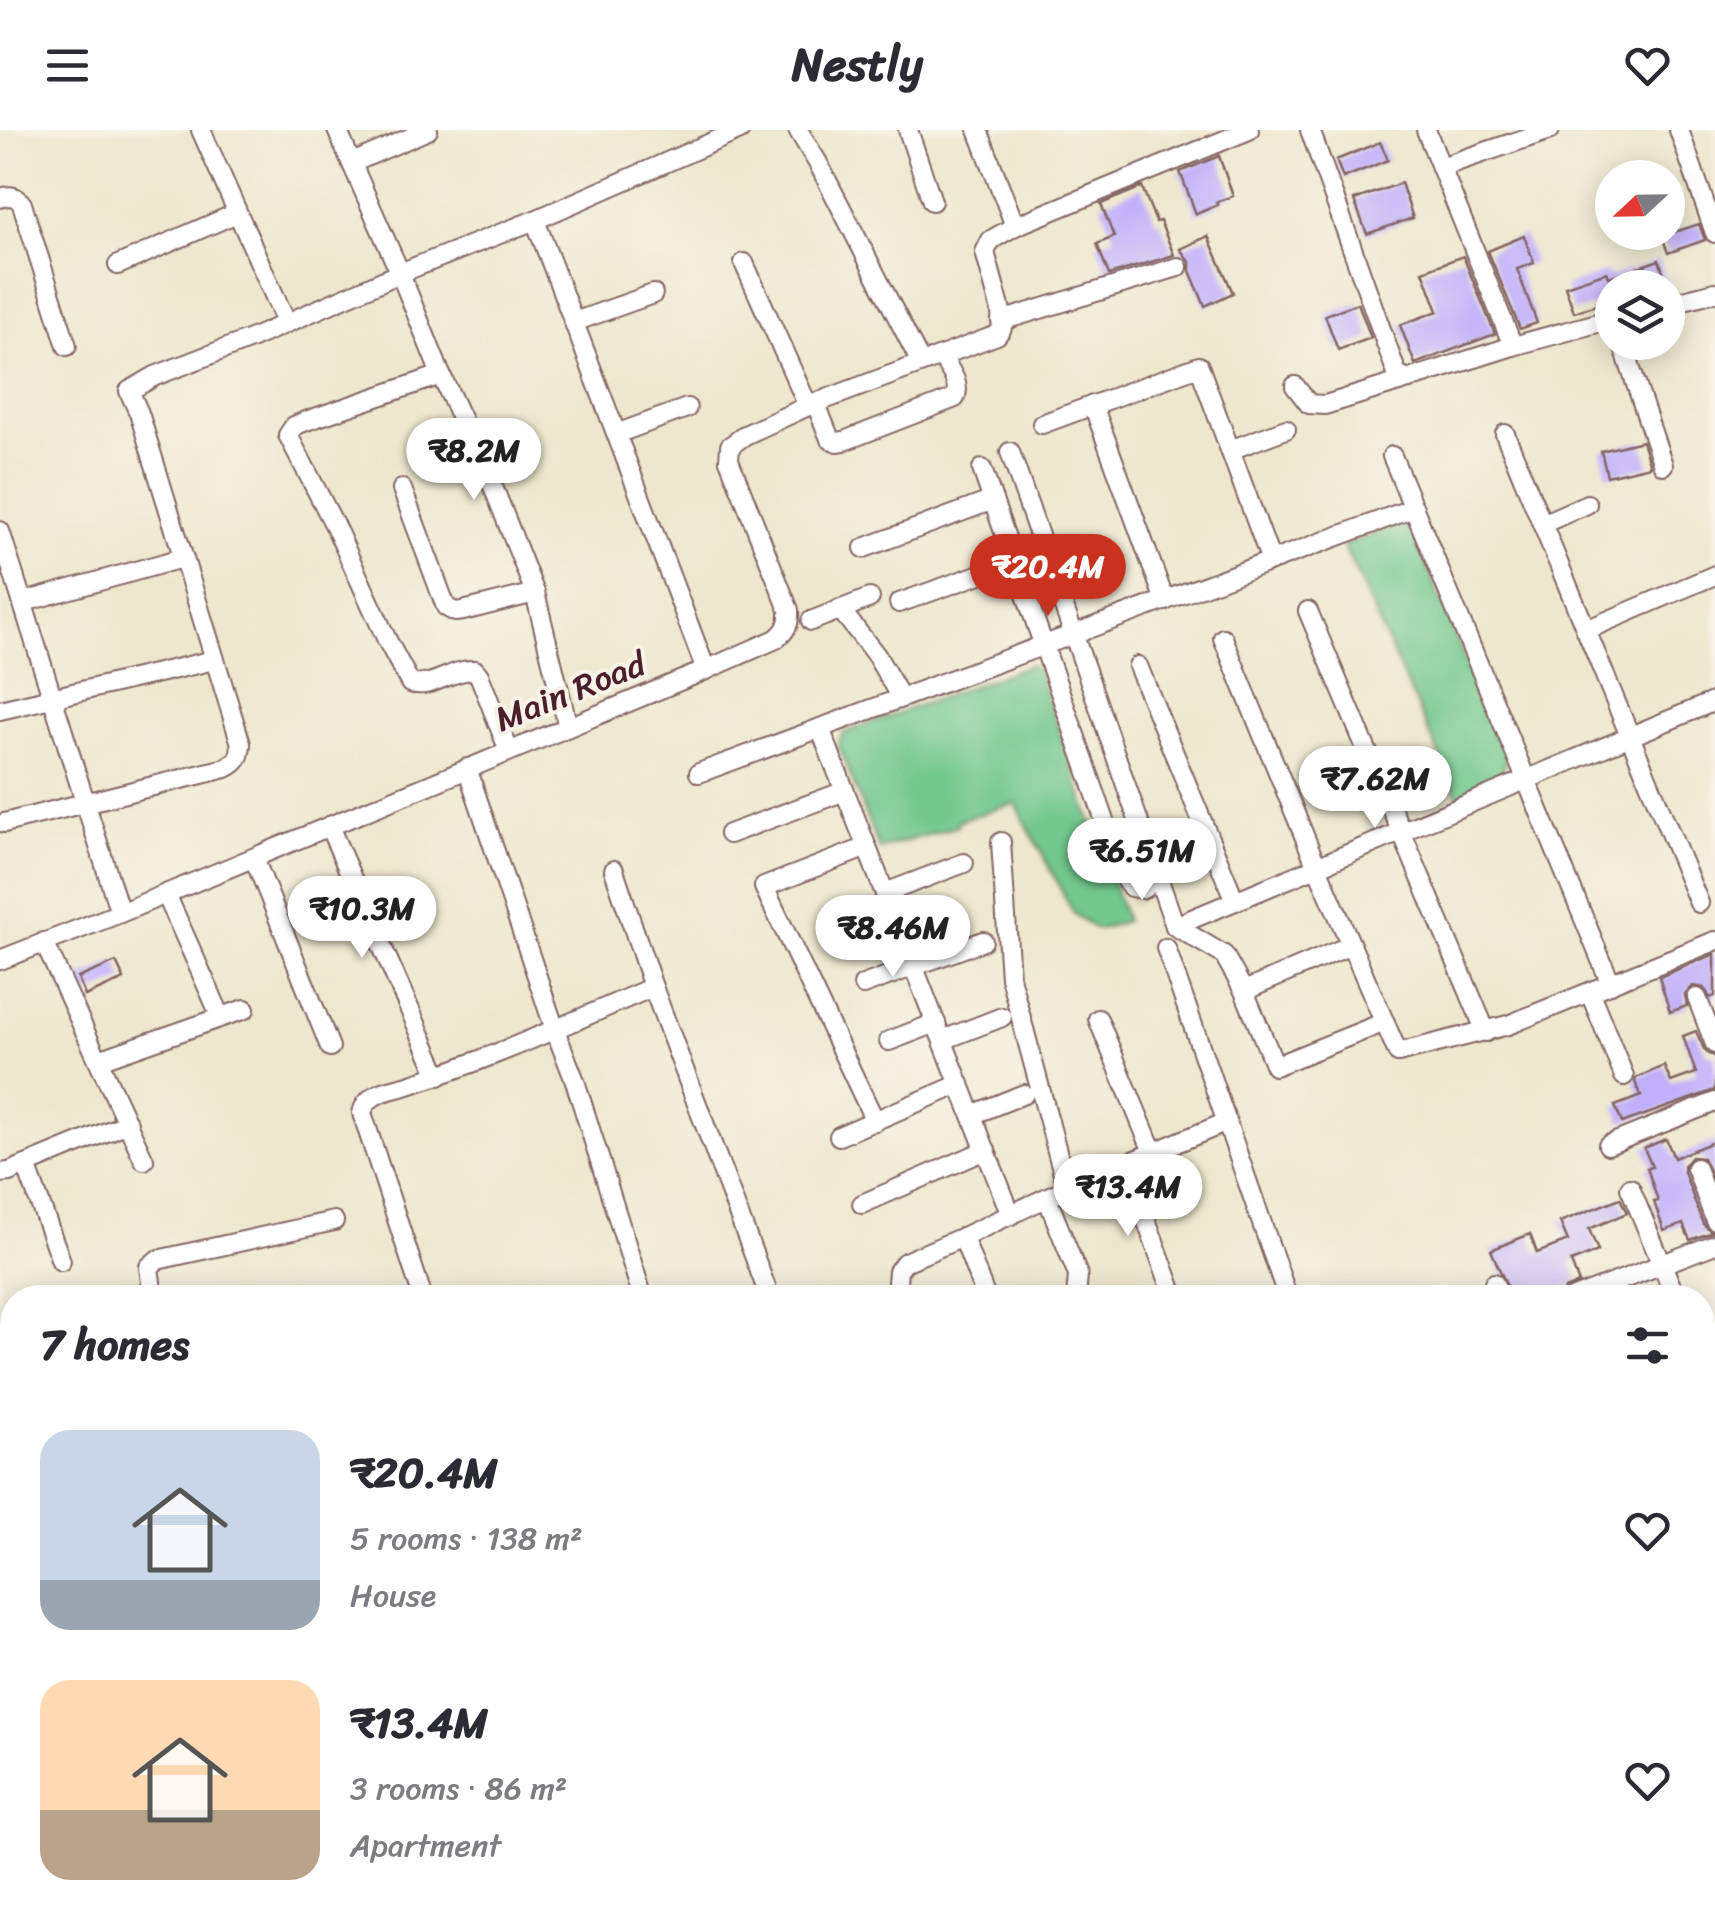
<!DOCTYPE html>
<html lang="en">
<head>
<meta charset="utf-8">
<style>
  body { margin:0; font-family:Sriracha,sans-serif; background:#f7f7f7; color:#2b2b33; height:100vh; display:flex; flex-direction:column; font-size:38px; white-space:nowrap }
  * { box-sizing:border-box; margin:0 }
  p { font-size:32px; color:#7c7c81 }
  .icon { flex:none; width:55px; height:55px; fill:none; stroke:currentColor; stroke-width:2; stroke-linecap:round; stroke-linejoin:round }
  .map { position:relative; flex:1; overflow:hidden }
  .side { position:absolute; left:0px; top:1155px; width:1715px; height:640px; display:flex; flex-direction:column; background:#fff; border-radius:40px 40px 0 0; box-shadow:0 5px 25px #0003 }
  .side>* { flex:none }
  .needle { width:65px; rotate:248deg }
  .fabs { position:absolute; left:1595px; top:30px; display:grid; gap:20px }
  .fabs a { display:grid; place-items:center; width:90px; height:90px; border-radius:50%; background:#fff; box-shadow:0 5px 25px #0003; font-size:50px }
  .price { position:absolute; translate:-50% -85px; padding:0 22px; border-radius:35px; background:#fff; color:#222; font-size:32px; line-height:65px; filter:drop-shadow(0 2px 5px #0008) }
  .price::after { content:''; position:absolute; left:50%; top:60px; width:30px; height:22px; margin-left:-15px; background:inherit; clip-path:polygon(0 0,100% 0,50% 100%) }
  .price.active { background:#c8321e; color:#fff }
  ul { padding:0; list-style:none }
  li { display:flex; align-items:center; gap:30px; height:250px; padding:0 40px }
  li span { display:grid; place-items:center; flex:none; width:280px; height:200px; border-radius:30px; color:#555 }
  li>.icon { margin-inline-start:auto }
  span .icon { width:120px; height:120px; fill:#fffc; stroke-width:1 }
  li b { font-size:42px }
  h2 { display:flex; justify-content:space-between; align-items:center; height:120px; padding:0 40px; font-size:42px }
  header { display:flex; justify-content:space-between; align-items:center; height:130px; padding:0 40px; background:#fff; font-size:45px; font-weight:700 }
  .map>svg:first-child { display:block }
  .green { fill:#72c88d; stroke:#5e745c; stroke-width:2.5 }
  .wetland { fill:url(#wetland-marsh); stroke:#5e745c; stroke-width:2.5 }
  .building { fill:#c0affb }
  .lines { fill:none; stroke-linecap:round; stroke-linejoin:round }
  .street-casing { stroke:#836564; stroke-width:22 }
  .secondary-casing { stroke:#836564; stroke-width:30 }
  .street { stroke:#fff; stroke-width:18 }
  .secondary { stroke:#fff; stroke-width:25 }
  .labels { text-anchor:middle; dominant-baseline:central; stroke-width:8; stroke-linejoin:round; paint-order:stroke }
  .street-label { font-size:35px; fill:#4a1f2b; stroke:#f7f3e8 }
</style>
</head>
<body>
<header><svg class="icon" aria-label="menu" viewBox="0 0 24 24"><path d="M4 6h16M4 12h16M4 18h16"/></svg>Nestly<svg class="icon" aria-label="heart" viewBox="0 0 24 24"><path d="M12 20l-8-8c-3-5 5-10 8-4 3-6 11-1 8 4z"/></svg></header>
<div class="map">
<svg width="1715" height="1795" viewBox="0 0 1715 1795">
  <defs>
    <pattern id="wetland-marsh" width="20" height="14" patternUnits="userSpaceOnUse" patternTransform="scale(2.5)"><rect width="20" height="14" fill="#72c88d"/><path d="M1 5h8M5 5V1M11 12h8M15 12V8" fill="none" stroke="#64ab7a"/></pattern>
  </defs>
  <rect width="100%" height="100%" fill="#f7f3e8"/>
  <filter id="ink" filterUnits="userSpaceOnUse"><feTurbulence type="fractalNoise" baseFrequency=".01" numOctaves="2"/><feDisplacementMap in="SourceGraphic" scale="20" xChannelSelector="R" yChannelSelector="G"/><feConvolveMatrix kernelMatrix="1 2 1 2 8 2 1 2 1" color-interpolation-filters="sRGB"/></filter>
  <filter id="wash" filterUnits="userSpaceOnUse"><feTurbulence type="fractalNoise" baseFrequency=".0048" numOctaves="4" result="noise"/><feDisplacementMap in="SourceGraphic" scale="40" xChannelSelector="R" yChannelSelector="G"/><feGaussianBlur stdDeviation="2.25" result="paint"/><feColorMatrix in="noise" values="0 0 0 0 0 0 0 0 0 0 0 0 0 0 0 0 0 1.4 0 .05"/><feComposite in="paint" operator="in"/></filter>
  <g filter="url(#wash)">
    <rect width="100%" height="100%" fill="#eee7cd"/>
    <!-- green -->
    <g class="green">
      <polygon points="1399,395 1411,400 1507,630 1499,649 1458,666 1343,415"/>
      <polygon points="1030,535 1038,540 1126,791 1097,800 1074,784 1015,673 957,691 958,696 879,719 838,614 843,603"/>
    </g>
    <!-- wetland -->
    <polygon class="wetland" points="1467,1782 1470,1795 950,1795 950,1783"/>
    <g id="blocks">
      <!-- building -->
      <g class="building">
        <polygon points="1380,12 1388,30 1343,48 1336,30"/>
        <polygon points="1219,26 1233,66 1216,72 1218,75 1196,84 1180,42"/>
        <polygon points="1401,53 1413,88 1367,104 1354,70"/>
        <polygon points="1142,57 1156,92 1160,91 1174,125 1109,145 1097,114 1114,107 1101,74"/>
        <polygon points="1699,94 1705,110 1668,123 1662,106"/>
        <polygon points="1208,106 1233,163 1205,176 1190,141 1190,132 1180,119"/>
        <polygon points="1524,106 1534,133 1517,139 1537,193 1520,199 1488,121"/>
        <polygon points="1463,126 1495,204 1415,234 1400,195 1438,181 1423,141"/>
        <polygon points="1659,130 1669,158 1612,158 1612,170 1574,182 1565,156 1607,142 1609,147"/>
        <polygon points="1358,173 1371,208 1338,220 1325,185"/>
        <polygon points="1642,311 1650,336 1607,346 1601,321"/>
        <polygon points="1715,824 1715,866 1710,868 1704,858 1693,856 1685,865 1687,876 1670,882 1659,847"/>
        <polygon points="116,832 124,849 85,866 78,848"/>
        <polygon points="1696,901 1704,919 1708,924 1715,926 1715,960 1622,993 1615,976 1641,966 1635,952 1636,948 1664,936 1671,952 1696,943 1683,906"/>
        <polygon points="1666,1009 1674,1028 1715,1011 1715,1054 1703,1028 1691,1027 1684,1035 1684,1042 1703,1094 1712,1102 1690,1110 1683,1094 1664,1101 1654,1072 1658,1071 1647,1038 1652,1037 1644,1018"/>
        <polygon points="1620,1068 1627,1083 1589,1099 1598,1121 1571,1132 1579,1153 1565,1159 1562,1168 1512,1168 1491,1120 1530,1104 1537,1123 1568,1111 1560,1092"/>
      </g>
    </g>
  </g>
  <g filter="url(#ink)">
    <use href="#blocks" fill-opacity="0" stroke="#836564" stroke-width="2.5"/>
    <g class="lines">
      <!-- street casing -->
      <g class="street-casing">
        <g id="street">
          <polyline points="201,0 286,192"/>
          <polyline points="337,0 400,143 441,245 494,359 535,463 568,597"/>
          <polyline points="798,0 818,33 921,233"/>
          <polyline points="908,0 932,71"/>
          <polyline points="978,0 1015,96"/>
          <polyline points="1310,0 1397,244 1409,249 1513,216 1612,189"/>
          <polyline points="1426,0 1513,216"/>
          <polyline points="1679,0 1715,103"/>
          <polyline points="352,33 428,0"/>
          <polyline points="1441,37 1550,0"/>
          <path d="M0,68C10,65 16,65 22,74L67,216"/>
          <polyline points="535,90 706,540"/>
          <polyline points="744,133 808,276"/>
          <polyline points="118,135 237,83"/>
          <polyline points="1668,174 1715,162"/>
          <polyline points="1001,191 1178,137"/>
          <polyline points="574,192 653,164"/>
          <polyline points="1622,212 1663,335"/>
          <path d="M441,245L306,291L294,296L288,305L335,396L387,510L410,553C432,560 452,538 475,540L479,545L509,621"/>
          <polyline points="1295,256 1309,274 1325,275 1409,249"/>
          <path d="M816,274L830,309L837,312L844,311L955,268C962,253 948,238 941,226"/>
          <polyline points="1093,275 1165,471"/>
          <polyline points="1042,294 1199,236 1271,431"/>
          <polyline points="616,304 687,278"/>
          <polyline points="1505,304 1699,773"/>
          <polyline points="1230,320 1286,299"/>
          <polyline points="1010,322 1175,796 1224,825 1244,861 1275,936 1385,892"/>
          <polyline points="1392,326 1611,854"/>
          <polyline points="982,339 1126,751 1131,757 1143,759 1153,752 1154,740"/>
          <polyline points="402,359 446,477 455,482 463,481 535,463"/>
          <polyline points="1542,394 1587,374"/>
          <polyline points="0,401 120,783"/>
          <polyline points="864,418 993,370"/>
          <polyline points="24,472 182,428"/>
          <polyline points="899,473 1014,432"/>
          <polyline points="840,479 876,525 901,568"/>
          <polyline points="1308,481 1486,902"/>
          <polyline points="811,491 870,468"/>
          <polyline points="1586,500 1715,445"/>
          <polyline points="1223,508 1317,737 1398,923 1508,895 1715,811"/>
          <polyline points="1138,536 1235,771"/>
          <polyline points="0,580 214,530"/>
          <polyline points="820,598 1011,1085"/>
          <polyline points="467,638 555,900 575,951 643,1168"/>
          <polyline points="699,643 1414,378"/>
          <path d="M4,693L226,638C238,632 240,627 241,614L139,283L129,261L155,246L253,208L400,143L535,90L740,0"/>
          <polyline points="329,696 439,946"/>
          <polyline points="729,704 845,661"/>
          <polyline points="1001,712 1010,847 1067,1058"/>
          <polyline points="867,717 764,757 875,991"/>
          <polyline points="254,728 330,917"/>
          <polyline points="614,740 653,857 770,1168"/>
          <polyline points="885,763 964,733"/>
          <polyline points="166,764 221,887"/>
          <polyline points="1175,796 1715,571"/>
          <polyline points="831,798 890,776"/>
          <polyline points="44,812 144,1030"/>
          <polyline points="1166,818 1288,1168"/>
          <path d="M0,830L120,783L706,540L776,509C786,501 790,494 789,480L729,330L730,316L745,305L808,276L997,205L1002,198L1001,181L985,122L991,110L1015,96L1249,0"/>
          <polyline points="863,855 983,811"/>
          <polyline points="1244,861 1351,815"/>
          <polyline points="1590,863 1624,946"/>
          <polyline points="1697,868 1715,914"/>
          <polyline points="1098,889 1153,1022"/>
          <polyline points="943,910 1002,887"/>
          <polyline points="889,911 936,893"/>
          <polyline points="99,930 245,879"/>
          <polyline points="972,985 1024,964"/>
          <polyline points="839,1006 960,954"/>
          <polyline points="1608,1015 1715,972"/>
          <polyline points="1125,1033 1175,1168"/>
          <polyline points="26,1035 61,1131"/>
          <polyline points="1696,1038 1715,1090"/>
          <polyline points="0,1043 9,1042 128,993"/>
          <polyline points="1630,1058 1676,1168"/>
          <polyline points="1047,1068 1078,1145 1076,1168"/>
          <polyline points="862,1074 986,1020"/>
          <polyline points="963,1107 986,1168"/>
          <polyline points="1494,1153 1500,1168"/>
          <polyline points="153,1168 149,1137 157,1130 334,1091"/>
          <path d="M423,1168L362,983C367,963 386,961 405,956C490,930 571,892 653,857"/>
          <polyline points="900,1168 897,1152 898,1141 905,1132 963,1107 1067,1058 1227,992"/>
          <polyline points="1574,1168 1715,1114"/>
          <path d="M0,1217C13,1240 5,1268 0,1293"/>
          <polyline points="1702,1232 1715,1263"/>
          <polyline points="0,1335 12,1395"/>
          <polyline points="1702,1362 1715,1389"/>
          <polyline points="0,1437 12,1434"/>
          <polyline points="1702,1591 1715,1616"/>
          <polyline points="204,1782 207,1795"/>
          <polyline points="433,1782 437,1795"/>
          <polyline points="536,1782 539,1795"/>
          <polyline points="1642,1782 1647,1795"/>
          <polyline points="294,1795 332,1782"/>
          <polyline points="1199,1795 1227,1782"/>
        </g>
      </g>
      <!-- secondary casing -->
      <g class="secondary-casing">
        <g id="secondary">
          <polyline points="1702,1238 1715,1233"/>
          <polyline points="0,1265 12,1269"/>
        </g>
      </g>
      <!-- street -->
      <use href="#street" class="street"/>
      <!-- secondary -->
      <use href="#secondary" class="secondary"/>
    </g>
  </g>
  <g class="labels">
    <!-- street labels -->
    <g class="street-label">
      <text transform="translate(570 561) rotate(-22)">Main Road</text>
    </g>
  </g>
</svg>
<div class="fabs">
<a><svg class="needle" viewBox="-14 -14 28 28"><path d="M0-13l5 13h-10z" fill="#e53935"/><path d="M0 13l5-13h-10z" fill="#7c7c81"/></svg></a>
<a><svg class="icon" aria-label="layers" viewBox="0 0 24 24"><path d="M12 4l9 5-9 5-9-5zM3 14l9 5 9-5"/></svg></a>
</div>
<b class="price" style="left:474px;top:373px">₹8.2M</b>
<b class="price active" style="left:1048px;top:489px">₹20.4M</b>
<b class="price" style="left:1375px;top:701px">₹7.62M</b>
<b class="price" style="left:1142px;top:773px">₹6.51M</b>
<b class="price" style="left:362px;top:831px">₹10.3M</b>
<b class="price" style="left:893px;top:850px">₹8.46M</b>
<b class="price" style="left:1128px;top:1109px">₹13.4M</b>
<section class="side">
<h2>7 homes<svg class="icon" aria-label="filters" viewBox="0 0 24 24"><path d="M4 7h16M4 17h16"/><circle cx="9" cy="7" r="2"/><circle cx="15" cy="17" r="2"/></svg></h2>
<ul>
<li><span style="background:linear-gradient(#c9d6e8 75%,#9aa5b1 0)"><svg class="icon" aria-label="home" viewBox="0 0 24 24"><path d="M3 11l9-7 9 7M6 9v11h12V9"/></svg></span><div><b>₹20.4M</b><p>5 rooms · 138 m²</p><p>House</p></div><svg class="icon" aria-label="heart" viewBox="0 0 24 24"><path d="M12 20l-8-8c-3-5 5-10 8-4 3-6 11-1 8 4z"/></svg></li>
<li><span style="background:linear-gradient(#ffd9b3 65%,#b9a48a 0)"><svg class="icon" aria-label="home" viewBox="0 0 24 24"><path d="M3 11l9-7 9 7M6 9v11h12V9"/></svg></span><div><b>₹13.4M</b><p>3 rooms · 86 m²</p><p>Apartment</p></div><svg class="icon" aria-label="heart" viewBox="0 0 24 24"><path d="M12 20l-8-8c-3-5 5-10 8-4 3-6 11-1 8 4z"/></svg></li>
</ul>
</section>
</div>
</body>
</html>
